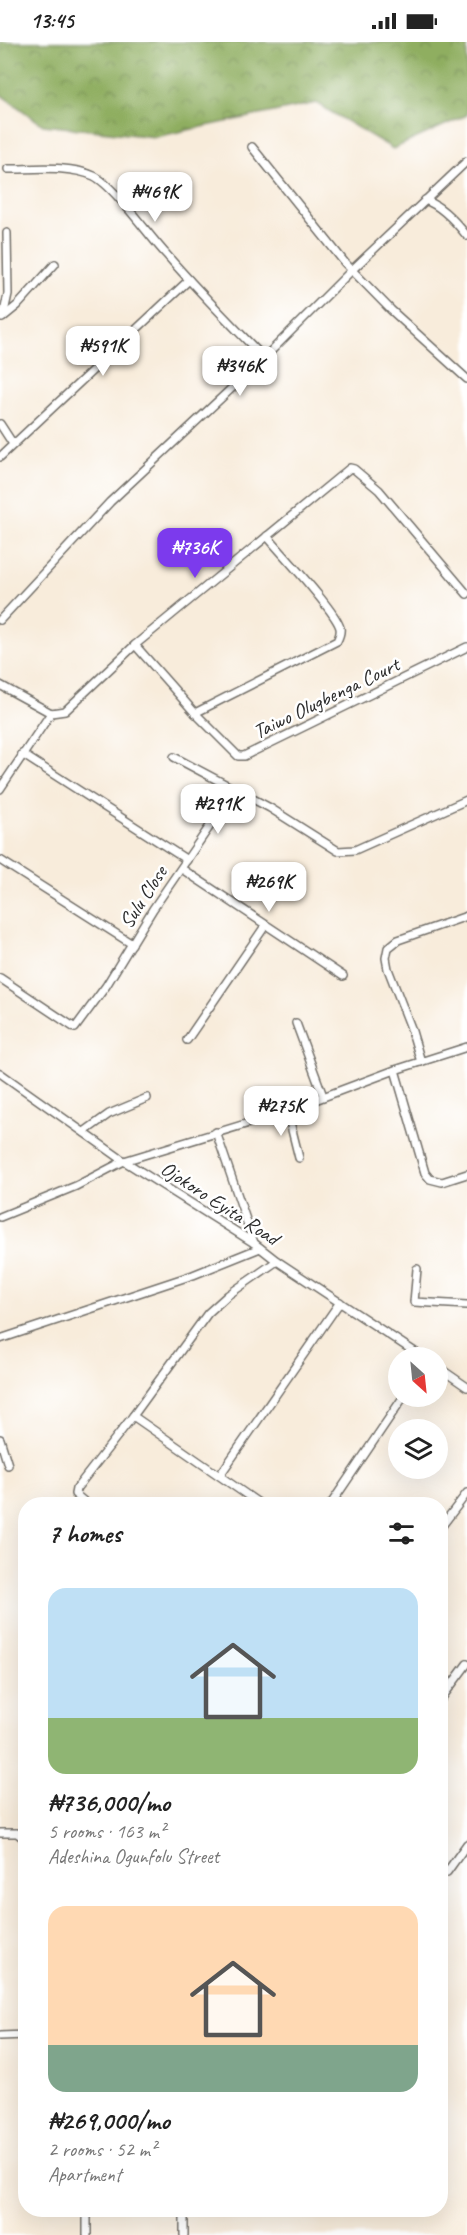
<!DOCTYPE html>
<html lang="en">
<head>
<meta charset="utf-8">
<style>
  body { margin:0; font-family:Caveat,sans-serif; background:#f6f6f6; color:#222; height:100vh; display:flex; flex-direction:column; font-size:22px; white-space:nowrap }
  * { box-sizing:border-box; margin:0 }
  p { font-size:20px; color:#767676 }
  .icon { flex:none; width:33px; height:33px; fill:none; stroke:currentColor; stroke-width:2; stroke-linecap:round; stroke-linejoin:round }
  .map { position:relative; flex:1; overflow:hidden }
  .panel { position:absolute; left:18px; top:1455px; width:430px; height:720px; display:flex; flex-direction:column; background:#fff; border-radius:24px; box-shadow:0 6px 24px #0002 }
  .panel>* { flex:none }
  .needle { width:39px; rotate:153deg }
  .tools { position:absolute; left:388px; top:1305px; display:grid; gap:12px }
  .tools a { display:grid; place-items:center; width:60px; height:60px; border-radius:50%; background:#fff; box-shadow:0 6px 24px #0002; font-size:30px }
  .price { position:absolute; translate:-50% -51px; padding:0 14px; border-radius:12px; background:#fff; color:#222; font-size:20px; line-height:39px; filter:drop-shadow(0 2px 3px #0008) }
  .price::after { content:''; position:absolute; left:50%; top:36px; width:18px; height:14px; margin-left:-9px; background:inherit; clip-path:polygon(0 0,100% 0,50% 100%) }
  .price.selected { background:#7c3aed; color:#fff }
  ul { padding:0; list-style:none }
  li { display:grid; align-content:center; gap:12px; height:318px; padding:0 30px }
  li span { display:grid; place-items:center; height:186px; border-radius:18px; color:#555 }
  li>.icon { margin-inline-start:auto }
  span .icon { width:108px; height:108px; fill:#fffc; stroke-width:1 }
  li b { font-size:26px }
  h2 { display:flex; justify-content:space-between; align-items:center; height:72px; padding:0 30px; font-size:26px }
  .status { display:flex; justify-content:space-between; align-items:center; height:42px; padding:0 30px; background:#fff; direction:ltr }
  .status svg { height:16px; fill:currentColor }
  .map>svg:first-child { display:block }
  .forest { fill:url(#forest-crowns); stroke:#5d6c46; stroke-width:1.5 }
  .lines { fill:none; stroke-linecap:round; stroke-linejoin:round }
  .minor-casing { stroke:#736f69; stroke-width:10 }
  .minor { stroke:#fff; stroke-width:7 }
  .labels { text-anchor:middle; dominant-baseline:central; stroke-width:5; stroke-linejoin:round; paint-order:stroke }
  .street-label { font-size:21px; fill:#2b2b2b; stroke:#fff }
</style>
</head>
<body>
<div class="status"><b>13:45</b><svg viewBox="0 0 49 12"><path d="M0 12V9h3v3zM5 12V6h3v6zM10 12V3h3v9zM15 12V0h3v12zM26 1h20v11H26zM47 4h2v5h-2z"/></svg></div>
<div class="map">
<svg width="467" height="2193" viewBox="0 0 467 2193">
  <defs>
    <pattern id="forest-crowns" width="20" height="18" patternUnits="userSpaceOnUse" patternTransform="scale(1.5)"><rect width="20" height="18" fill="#8fae61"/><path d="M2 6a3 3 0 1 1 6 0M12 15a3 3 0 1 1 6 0" fill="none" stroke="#758e50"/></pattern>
  </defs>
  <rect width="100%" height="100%" fill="#fff"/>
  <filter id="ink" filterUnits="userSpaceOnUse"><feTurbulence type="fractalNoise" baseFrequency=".0167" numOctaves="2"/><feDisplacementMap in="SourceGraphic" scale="12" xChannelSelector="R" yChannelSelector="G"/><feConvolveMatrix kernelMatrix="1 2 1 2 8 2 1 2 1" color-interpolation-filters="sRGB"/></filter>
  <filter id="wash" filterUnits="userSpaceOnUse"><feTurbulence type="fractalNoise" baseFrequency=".008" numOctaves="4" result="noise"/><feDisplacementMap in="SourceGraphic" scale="24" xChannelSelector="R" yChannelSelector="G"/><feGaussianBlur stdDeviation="1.35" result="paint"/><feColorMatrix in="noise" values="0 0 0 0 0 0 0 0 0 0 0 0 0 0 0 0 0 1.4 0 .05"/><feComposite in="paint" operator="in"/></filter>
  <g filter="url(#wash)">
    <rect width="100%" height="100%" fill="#f8ecdb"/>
    <!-- forest -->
    <polygon class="forest" points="0,0 467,0 467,73 393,107 316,61 155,95 43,83 0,52"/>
  </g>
  <g filter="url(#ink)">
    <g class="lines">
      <!-- minor casing -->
      <g class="minor-casing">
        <g id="minor">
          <polyline points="252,105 345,221 391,268 467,337"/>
          <path d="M8,127C36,127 68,123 94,134C113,143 149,194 166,212C197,248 231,282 264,316"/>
          <path d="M425,158C442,164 456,180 467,194"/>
          <polyline points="3,275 8,252 7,191"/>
          <polyline points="2,276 18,263 55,222"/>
          <polyline points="0,382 13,402"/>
          <polyline points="0,415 189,238"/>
          <polyline points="0,578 110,460 264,316 352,228 467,119"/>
          <polyline points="135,603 195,671 238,714 244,714 467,605"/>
          <polyline points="0,643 51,671"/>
          <polyline points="51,671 65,669 135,603 350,426 354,427 379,448 467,552"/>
          <path d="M195,671L337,599C339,595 341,591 340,586C336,569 281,511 267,494"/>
          <polyline points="22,712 187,818"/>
          <polyline points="174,715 270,766 338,809 355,808 467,758"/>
          <polyline points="0,747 51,671"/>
          <polyline points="0,818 132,902"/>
          <polyline points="182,827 343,934"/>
          <polyline points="0,936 75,986 106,944 153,867 236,746"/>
          <polyline points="296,981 323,1054"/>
          <polyline points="187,998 265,884"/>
          <polyline points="421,1020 411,986 388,927 386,916 388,906 398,898 467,874"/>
          <polyline points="395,1028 425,1131 430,1137 442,1140 467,1132"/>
          <polyline points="0,1031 124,1119 254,1201 277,1219 424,1316"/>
          <polyline points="287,1068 299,1116"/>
          <polyline points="84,1090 109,1072 147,1056"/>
          <polyline points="216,1090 254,1201"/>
          <polyline points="0,1175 76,1144 124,1119 275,1073 395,1028 467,1005"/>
          <polyline points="417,1227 414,1260 467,1263"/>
          <polyline points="0,1297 193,1233 260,1206"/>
          <polyline points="438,1325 467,1345"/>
          <polyline points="133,1374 260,1462"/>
          <polyline points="0,1397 8,1423"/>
          <polyline points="220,1433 340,1260"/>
          <polyline points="87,1462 75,1452 76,1447 133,1374 208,1271 228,1253 277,1219"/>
          <polyline points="331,1462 404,1354"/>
          <polyline points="441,1485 467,1451"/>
          <polyline points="441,1657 467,1622"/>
          <polyline points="0,1791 17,1791 26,1798"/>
          <polyline points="447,1830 467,1802"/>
          <polyline points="0,1994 26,1993"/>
          <polyline points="87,2168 87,2193"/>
          <polyline points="184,2168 184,2193"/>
        </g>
      </g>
      <!-- minor -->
      <use href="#minor" class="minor"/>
    </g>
  </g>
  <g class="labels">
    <!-- street labels -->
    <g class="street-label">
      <text transform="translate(326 656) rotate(-26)">Taiwo Olugbenga Court</text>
      <text transform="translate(143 855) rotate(-57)">Sulu Close</text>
      <text transform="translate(220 1161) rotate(33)">Ojokoro Eyita Road</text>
    </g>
  </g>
</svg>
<div class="tools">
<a><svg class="needle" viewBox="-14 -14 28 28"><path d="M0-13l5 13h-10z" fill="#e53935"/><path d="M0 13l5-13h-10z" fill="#767676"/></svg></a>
<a><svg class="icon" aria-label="layers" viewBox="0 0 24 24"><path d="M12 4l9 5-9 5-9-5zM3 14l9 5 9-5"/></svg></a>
</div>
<b class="price" style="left:155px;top:181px">₦469K</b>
<b class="price" style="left:103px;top:335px">₦591K</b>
<b class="price" style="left:240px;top:355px">₦346K</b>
<b class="price selected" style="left:195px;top:537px">₦736K</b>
<b class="price" style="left:218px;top:793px">₦291K</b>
<b class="price" style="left:269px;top:871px">₦269K</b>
<b class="price" style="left:281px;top:1095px">₦275K</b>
<section class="panel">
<h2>7 homes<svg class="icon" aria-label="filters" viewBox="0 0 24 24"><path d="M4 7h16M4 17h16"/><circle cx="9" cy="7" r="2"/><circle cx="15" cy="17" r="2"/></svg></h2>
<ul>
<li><span style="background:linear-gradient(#bfe0f5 70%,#8fb573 0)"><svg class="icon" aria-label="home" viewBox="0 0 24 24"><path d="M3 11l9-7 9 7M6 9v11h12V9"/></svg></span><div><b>₦736,000/mo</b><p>5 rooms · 163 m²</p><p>Adeshina Ogunfolu Street</p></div></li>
<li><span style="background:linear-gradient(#ffd9b3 75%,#7fa58c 0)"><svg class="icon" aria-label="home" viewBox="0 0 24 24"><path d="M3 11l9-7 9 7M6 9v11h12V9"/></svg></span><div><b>₦269,000/mo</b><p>2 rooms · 52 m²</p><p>Apartment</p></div></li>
</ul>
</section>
</div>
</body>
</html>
